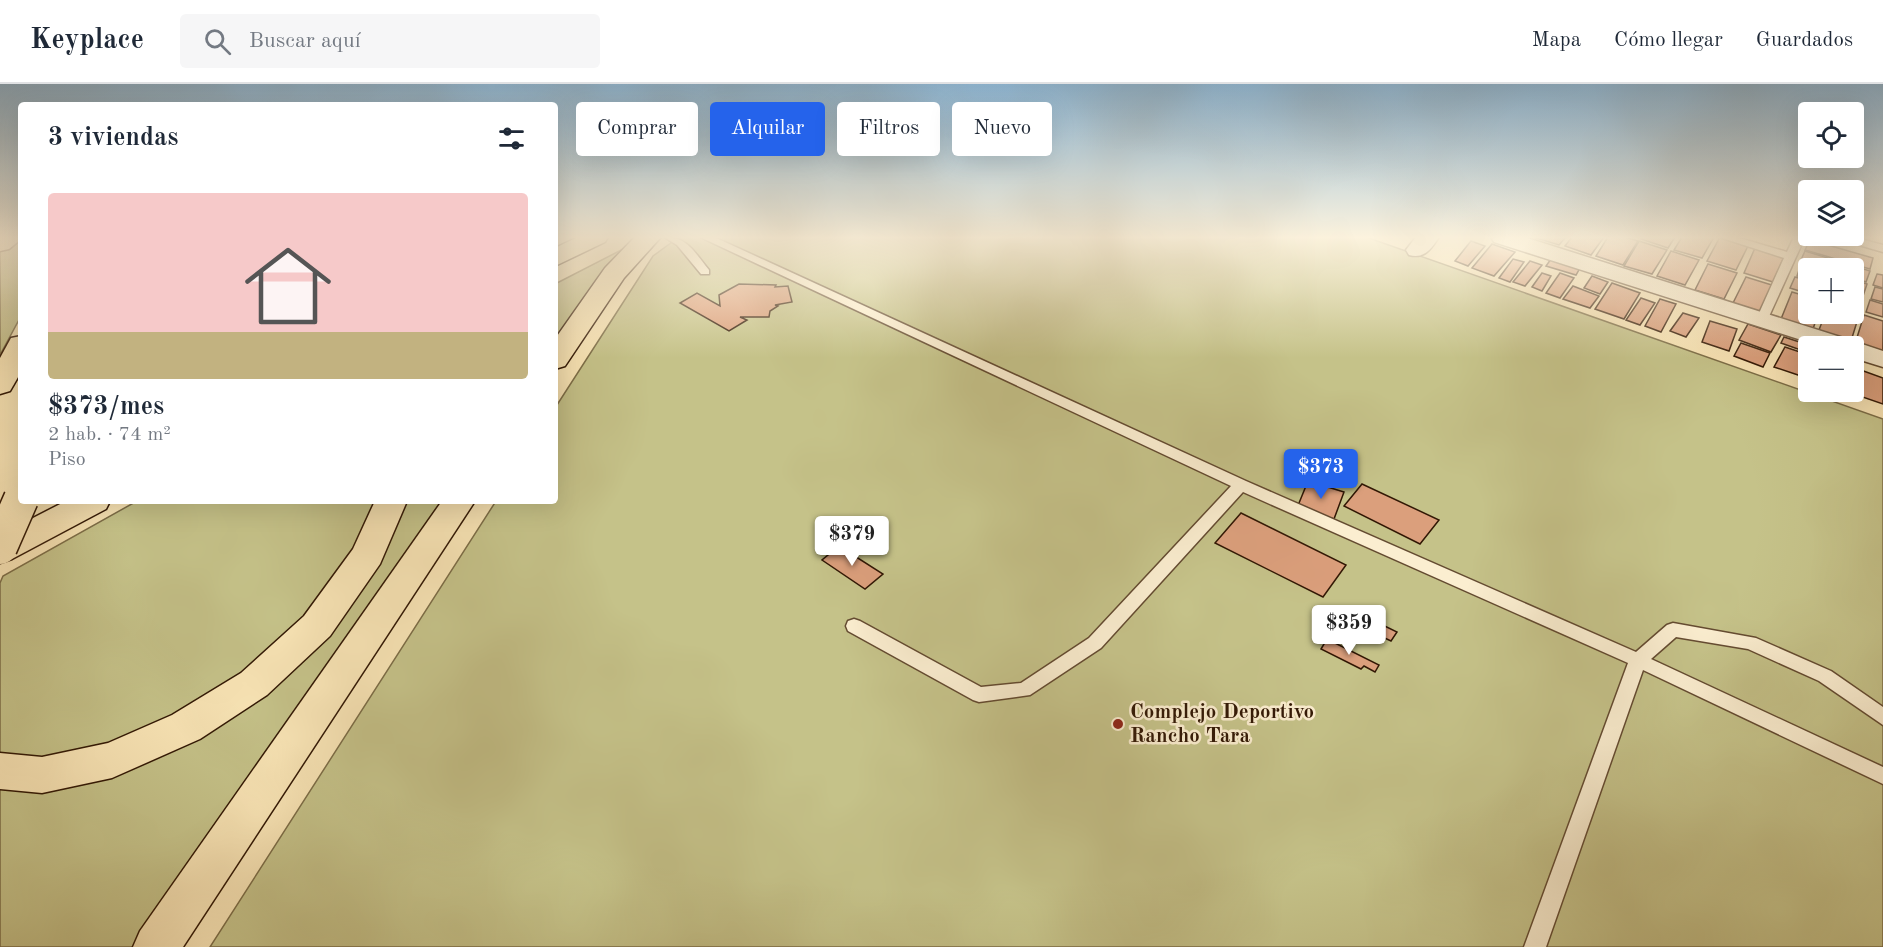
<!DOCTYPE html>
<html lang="es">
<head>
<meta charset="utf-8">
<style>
  body { margin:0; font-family:"Old Standard TT",serif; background:#f6f6f7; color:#1f2937; height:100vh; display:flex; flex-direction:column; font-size:22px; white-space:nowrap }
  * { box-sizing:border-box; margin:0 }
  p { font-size:20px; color:#747a83 }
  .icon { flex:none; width:33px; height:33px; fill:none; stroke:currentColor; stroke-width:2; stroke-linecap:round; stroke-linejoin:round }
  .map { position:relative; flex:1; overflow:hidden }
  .drawer { position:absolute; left:18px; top:18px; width:540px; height:402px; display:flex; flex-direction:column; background:#fff; border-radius:6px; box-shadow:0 6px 24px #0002 }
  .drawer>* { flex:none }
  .guide { position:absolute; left:576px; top:18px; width:570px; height:54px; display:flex; gap:12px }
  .controls { position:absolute; left:1798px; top:18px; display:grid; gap:12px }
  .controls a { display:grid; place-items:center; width:66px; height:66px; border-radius:6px; background:#fff; box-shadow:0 6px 24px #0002; font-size:30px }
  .price { position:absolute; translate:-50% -51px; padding:0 14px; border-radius:6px; background:#fff; color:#222; font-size:20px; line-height:39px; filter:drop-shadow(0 2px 3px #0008) }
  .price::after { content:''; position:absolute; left:50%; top:36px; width:18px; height:14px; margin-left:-9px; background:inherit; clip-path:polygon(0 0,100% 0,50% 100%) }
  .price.active { background:#2563eb; color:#fff }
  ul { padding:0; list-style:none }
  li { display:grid; align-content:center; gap:12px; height:318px; padding:0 30px }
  li span { display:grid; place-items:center; height:186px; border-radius:6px; color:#555 }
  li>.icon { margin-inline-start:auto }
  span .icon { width:108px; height:108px; fill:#fffc; stroke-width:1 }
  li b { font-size:26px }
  h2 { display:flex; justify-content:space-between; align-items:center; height:72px; padding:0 30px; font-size:26px }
  .chip { padding:0 21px; border-radius:6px; background:#fff; box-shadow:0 6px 24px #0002; font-size:21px; line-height:54px }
  .chip.active { background:#2563eb; color:#fff }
  header { display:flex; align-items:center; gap:36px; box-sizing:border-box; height:84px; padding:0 30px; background:#fff; border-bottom:2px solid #e0e1e3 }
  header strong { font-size:28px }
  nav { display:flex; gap:33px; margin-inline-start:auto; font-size:21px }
  .search { width:420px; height:54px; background:#f6f6f7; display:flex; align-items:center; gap:15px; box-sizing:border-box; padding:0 21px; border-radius:6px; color:#747a83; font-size:22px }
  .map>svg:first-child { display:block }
  .green { fill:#c5c289; stroke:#7c6d47; stroke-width:1.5 }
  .building { fill:#db9f7c; stroke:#321805; stroke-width:1.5 }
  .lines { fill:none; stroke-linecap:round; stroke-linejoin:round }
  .service-casing { stroke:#644b31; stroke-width:3 }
  .minor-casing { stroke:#644b31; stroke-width:3 }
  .primary-casing { stroke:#321805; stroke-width:3 }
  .trunk-casing { stroke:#321805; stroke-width:3 }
  .service { fill:#fbeed0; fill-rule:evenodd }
  .minor { fill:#fbeed0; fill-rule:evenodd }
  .primary { fill:#f9e5b6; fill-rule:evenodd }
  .trunk { fill:#f9e5b6; fill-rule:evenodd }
  .primary-bridge-casing { stroke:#321805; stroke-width:37; stroke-linecap:butt }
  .primary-bridge { stroke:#f9e5b6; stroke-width:34 }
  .poi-dot { fill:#8f2418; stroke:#fbeed0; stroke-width:2 }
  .labels { text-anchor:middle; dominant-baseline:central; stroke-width:5; stroke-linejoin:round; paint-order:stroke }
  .poi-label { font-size:21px; font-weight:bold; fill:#321805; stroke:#fbeed0; text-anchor:start }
</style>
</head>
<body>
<header>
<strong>Keyplace</strong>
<div class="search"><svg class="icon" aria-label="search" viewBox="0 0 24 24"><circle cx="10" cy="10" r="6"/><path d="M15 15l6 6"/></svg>Buscar aquí</div>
<nav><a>Mapa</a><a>Cómo llegar</a><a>Guardados</a></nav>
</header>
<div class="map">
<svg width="1883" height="863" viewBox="0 0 1883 863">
  <rect width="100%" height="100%" fill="#f9e5b6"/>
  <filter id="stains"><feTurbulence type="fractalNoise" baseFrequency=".00333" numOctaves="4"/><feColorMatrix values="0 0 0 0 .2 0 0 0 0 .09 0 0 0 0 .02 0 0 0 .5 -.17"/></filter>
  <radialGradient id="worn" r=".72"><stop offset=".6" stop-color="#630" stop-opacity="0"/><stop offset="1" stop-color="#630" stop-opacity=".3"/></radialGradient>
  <!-- green -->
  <g class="green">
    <polygon points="19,153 21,153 21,232 0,271 0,166"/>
    <polygon points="679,153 1366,153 1883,335 1883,863 210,863 496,417 555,417 555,324 653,172"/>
    <polygon points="629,162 555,261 555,200"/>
    <polygon points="137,417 378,417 354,472 301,540 243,594 112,663 47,677 2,671 0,669 0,499 3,492"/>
    <polygon points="401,417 448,417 146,863 0,863 0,702 90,693 328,545 389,460"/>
  </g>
  <!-- building -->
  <g class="building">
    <polygon points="1533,153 1566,153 1559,161"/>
    <polygon points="1572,153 1604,153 1591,171 1565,162"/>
    <polygon points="1608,153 1625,153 1638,157 1623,181 1596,172"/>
    <polygon points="1643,153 1675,153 1668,164 1641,155"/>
    <polygon points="1682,153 1714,153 1702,174 1674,166"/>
    <polygon points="1720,153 1748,162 1736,186 1707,177"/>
    <polygon points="1810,156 1873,174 1870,185 1805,166"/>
    <polygon points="1471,157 1485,162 1468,182 1455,177"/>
    <polygon points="1639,157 1667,166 1652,190 1624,182"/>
    <polygon points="1492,160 1515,168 1494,192 1472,184"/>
    <polygon points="1755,164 1784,173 1773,198 1744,189"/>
    <polygon points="1671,167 1699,176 1685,201 1657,192"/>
    <polygon points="1805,167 1870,187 1866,198 1854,194 1854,184 1821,184 1800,178"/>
    <polygon points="1513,175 1524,178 1510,198 1499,194"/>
    <polygon points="1551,175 1580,184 1576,191 1546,182"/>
    <polygon points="1530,177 1542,181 1525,202 1513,198"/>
    <polygon points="1708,180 1737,189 1724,215 1695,206"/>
    <polygon points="1801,180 1815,184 1809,184 1809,195 1797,192"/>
    <polygon points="1542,189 1551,192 1542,207 1532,203"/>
    <polygon points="1560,189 1574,194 1560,214 1546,209"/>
    <polygon points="1877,190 1883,191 1883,204 1873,201"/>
    <polygon points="1592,192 1608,198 1600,210 1584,204"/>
    <polygon points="1746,193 1775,202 1764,229 1733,219"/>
    <polygon points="1795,193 1809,197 1809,210 1790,204"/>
    <polygon points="1854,196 1867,200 1863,212 1854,209"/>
    <polygon points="1612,199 1640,209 1624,235 1595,225"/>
    <polygon points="739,200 776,201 775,203 788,202 792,218 775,221 778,222 770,227 769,233 740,233 747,236 729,247 680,219 697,209 720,222 719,211"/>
    <polygon points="1573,202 1599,212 1590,224 1563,215"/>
    <polygon points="1875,203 1883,205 1883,218 1871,215"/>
    <polygon points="1792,208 1809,213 1809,230 1818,230 1813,245 1781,235"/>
    <polygon points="1641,214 1655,219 1640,241 1626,236"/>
    <polygon points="1660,215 1676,220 1661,248 1645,242"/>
    <polygon points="1870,216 1883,220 1883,233 1866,228"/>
    <polygon points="1854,226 1860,228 1851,257 1819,246 1825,230 1854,230"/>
    <polygon points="1683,229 1699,234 1686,253 1670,247"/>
    <polygon points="1864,231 1883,237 1883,269 1855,260"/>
    <polygon points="1710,237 1737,245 1729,267 1702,258"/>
    <polygon points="1748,240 1781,251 1771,268 1739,256"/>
    <polygon points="1784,253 1812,262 1809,262 1809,269 1781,259"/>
    <polygon points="1741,259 1770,269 1763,283 1734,272"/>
    <polygon points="1785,263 1809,271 1801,292 1774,283"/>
    <polygon points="1858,285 1883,294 1883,320 1851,309 1854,308"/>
    <polygon points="1308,397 1344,408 1334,435 1297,424"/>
    <polygon points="1362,400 1439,436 1420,460 1344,422"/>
    <polygon points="1241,429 1346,481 1323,513 1215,459"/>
    <polygon points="839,462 883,490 865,505 822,476"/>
    <polygon points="1348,524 1397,548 1391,557 1342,534"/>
    <polygon points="1327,555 1379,581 1375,588 1364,582 1361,585 1321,565"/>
  </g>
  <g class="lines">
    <!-- service casing -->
    <g class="service-casing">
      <g id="service">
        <path d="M664,153C688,153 694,168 709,186V190H701L677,161Z"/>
        <polygon points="700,153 714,153 1246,397 1636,568 1667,541 1673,539 1756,554 1831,587 1883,623 1883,641 1819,597 1748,565 1676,553 1651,575 1883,683 1883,700 1643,586 1546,863 1524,863 1628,579 1243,408 1101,564 1030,611 979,618 973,616 848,547 846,542 848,537 854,535 860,537 981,603 1021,599 1089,554 1231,402"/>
        <polygon points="1719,153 1736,153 1787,168 1794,153 1805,153 1766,239 1762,240 1756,236 1784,174"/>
        <polygon points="1837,153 1853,153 1883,161 1883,168 1838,155"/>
      </g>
    </g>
    <!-- minor casing -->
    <g class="minor-casing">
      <g id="minor">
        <path d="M1416,153H1439C1431,165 1425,175 1409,171L1406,166Z"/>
        <polygon points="1491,153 1524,153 1853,257 1883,267 1883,283 1854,274 1854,262 1820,262 1494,158"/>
      </g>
    </g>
    <!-- primary casing -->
    <g class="primary-casing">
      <polygon id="primary" points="21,252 21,288 10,307 0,310 0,274 11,254"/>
    </g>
    <!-- trunk casing -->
    <g class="trunk-casing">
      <g id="trunk">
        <polygon points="0,153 21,153 21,155 9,165 0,167"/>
        <polygon points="578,153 608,153 605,158 555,182 555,164"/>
        <polygon points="635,153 661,153 624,194 565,282 555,285 555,255 605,184"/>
        <polygon points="66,417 110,417 106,425 12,475 0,479 0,451"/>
        <polygon points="375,417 407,417 380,480 330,552 267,611 200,655 112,694 42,709 0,705 0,669 42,673 108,659 172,631 241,589 304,532 353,465"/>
        <polygon points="442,417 475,417 183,863 133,863 140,847"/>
      </g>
    </g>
    <!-- service -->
    <use href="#service" class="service"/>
    <!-- minor -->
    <use href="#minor" class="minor"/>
    <!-- primary -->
    <use href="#primary" class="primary"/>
    <!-- trunk -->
    <use href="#trunk" class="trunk"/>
    <!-- primary-bridge casing -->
    <g class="primary-bridge-casing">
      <polyline id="primary-bridge" points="0,463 21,415"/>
    </g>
    <!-- primary-bridge -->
    <use href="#primary-bridge" class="primary-bridge"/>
  </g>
  <!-- sky -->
  <linearGradient id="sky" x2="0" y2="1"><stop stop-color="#8db7d6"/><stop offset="0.56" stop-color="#fcf3de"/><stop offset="1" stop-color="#fcf3de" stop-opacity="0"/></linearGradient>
  <rect width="1883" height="274" fill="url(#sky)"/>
  <!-- markers -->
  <circle class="poi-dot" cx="1118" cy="640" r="6"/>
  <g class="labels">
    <!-- poi labels -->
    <g class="poi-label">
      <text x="1130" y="628">Complejo Deportivo<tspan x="1130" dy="24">Rancho Tara</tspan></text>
    </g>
  </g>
  <rect width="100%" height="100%" filter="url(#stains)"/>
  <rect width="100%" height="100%" fill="url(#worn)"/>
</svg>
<div class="controls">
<a><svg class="icon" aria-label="locate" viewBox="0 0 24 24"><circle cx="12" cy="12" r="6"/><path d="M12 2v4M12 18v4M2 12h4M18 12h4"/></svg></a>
<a><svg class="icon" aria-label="layers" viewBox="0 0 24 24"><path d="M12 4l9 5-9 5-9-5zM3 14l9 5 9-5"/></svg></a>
<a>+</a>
<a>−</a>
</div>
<b class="price active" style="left:1321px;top:416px">$373</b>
<b class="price" style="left:852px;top:483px">$379</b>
<b class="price" style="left:1349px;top:572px">$359</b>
<div class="guide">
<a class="chip">Comprar</a>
<a class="chip active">Alquilar</a>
<a class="chip">Filtros</a>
<a class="chip">Nuevo</a>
</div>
<section class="drawer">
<h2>3 viviendas<svg class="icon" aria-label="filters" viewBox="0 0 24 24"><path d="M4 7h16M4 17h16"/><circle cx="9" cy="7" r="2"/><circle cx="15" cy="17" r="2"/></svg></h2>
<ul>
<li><span style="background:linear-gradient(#f6c9c9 75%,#c2b280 0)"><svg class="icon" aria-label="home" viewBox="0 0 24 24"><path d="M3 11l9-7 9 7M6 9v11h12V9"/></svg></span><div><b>$373/mes</b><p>2 hab. · 74 m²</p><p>Piso</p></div></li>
</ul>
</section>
</div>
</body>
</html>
